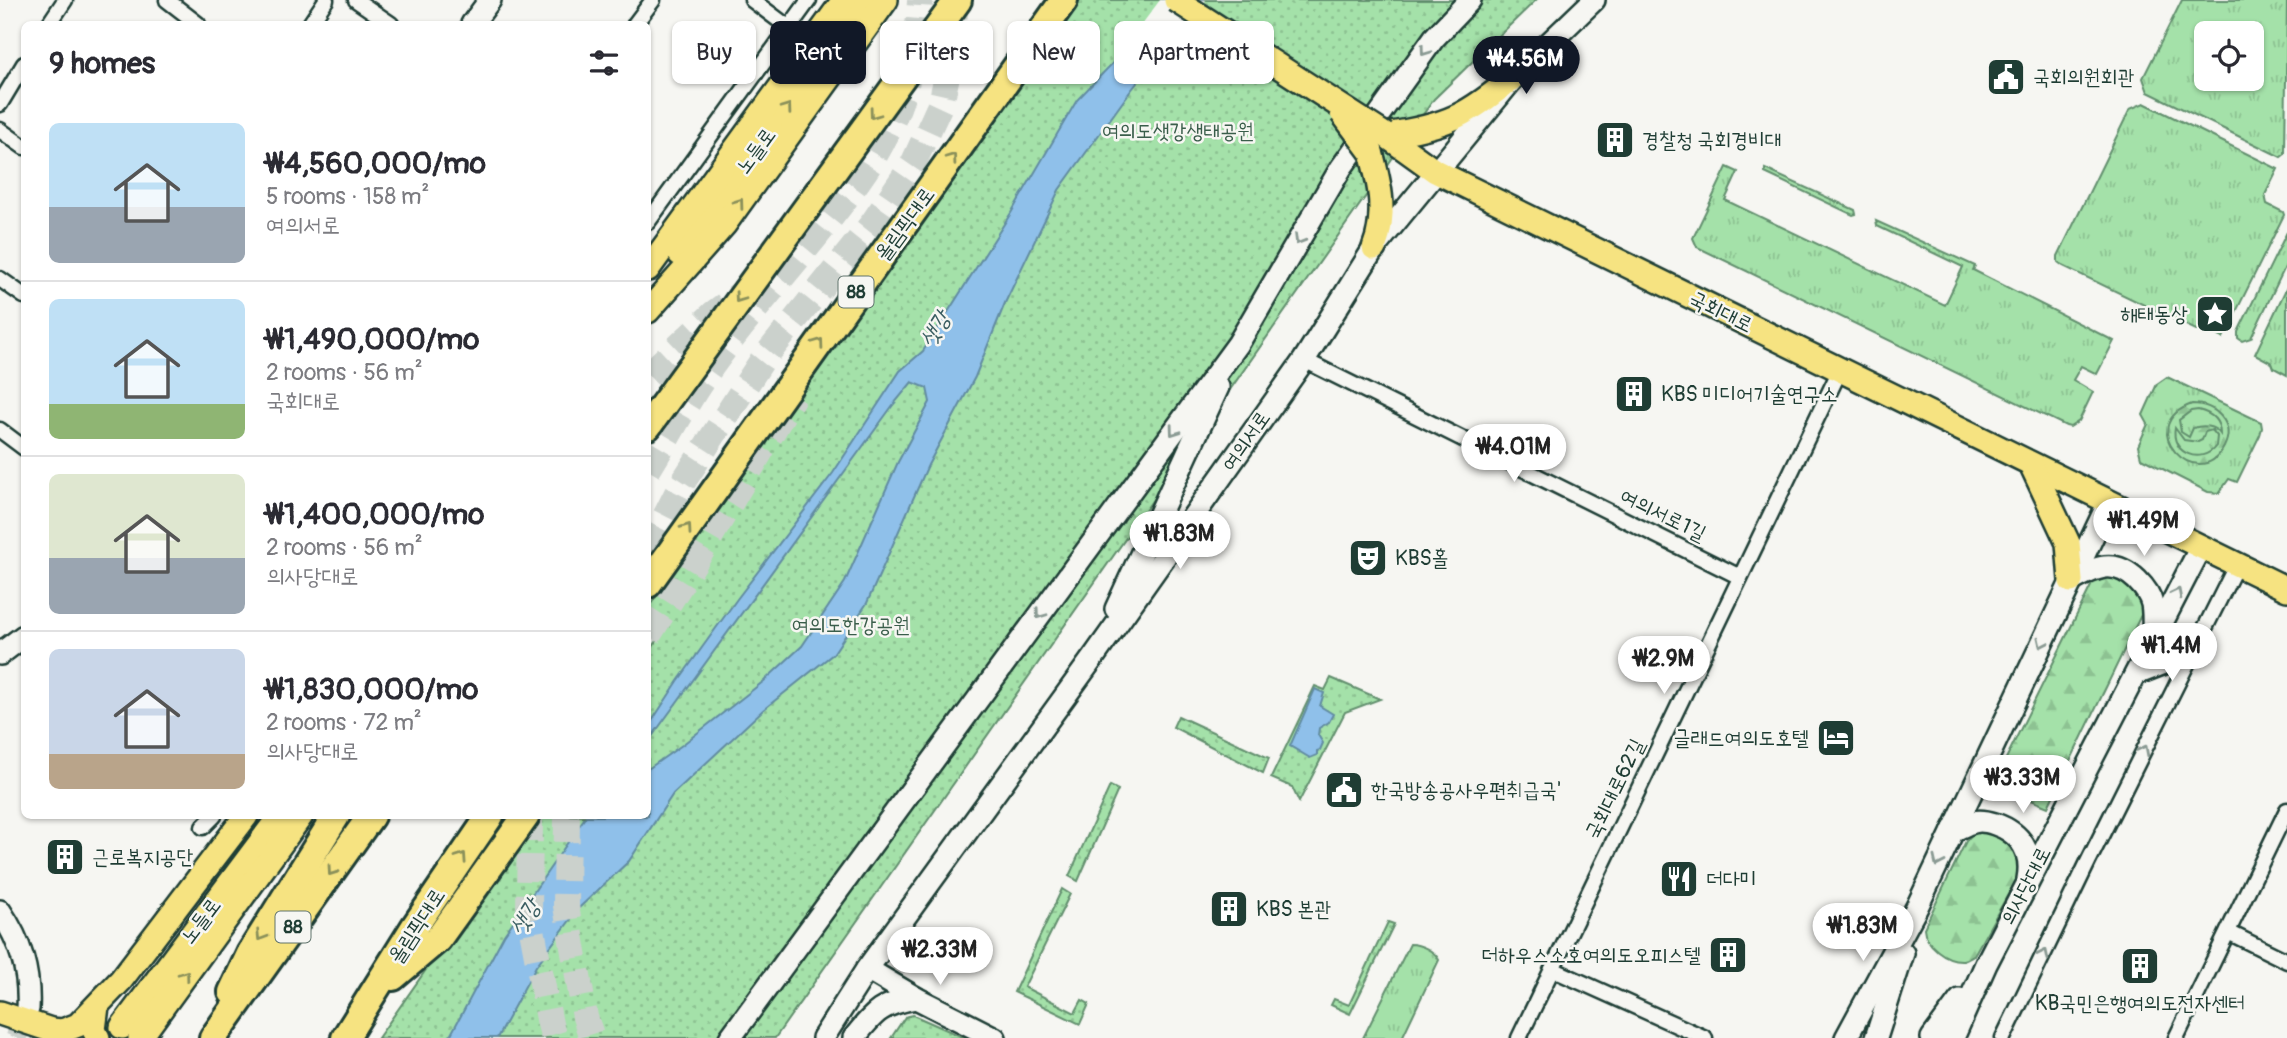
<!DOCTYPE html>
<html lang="en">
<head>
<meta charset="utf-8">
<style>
  body { margin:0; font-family:Pangolin,"Poor Story",sans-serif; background:#f7f7f7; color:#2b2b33; height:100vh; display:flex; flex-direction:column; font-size:26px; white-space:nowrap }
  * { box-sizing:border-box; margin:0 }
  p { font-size:23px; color:#7c7c81 }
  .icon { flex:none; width:38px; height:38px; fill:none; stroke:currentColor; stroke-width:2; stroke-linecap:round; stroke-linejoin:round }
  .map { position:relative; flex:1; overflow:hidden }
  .sheet { position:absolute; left:21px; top:21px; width:630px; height:798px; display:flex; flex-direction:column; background:#fff; border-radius:10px; box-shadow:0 2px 5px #0004 }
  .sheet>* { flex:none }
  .top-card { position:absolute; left:672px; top:21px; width:665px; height:63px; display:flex; gap:14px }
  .controls { position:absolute; left:2194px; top:21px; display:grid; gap:14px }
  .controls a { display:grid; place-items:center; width:70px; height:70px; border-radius:10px; background:#fff; box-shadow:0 2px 5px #0004; font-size:35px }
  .price { position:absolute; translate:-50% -60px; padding:0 16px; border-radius:24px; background:#fff; color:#222; font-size:23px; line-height:46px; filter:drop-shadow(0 2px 4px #0008) }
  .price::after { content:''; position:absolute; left:50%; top:42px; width:21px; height:16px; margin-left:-10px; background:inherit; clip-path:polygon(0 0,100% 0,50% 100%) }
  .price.on { background:#111827; color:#fff }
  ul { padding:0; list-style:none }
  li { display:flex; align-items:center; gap:21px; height:175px; padding:0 28px }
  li+li { border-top:2px solid #e1e1e2 }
  li span { display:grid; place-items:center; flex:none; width:196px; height:140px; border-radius:10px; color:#555 }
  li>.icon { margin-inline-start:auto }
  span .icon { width:84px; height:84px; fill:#fffc; stroke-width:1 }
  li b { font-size:30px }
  h2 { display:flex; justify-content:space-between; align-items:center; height:84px; padding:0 28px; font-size:30px }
  .pill { padding:0 24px; border-radius:10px; background:#fff; box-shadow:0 2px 5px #0004; font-size:24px; line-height:63px }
  .pill.on { background:#111827; color:#fff }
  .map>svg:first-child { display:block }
  .grass { fill:url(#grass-tufts); stroke:#628f6e; stroke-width:2; fill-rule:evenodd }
  .forest { fill:url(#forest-firs); stroke:#628f6e; stroke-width:2; fill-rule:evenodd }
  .park { fill:url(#park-dots); stroke:#628f6e; stroke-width:2 }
  .water { fill:#8fc0ea; stroke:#628ca1; stroke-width:2 }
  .pier { fill:#f6f6f2 }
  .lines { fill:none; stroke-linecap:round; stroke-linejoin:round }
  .secondary-tunnel { stroke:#cbd1cc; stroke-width:21; stroke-dasharray:21 10; stroke-linecap:butt }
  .highway-tunnel { stroke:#cbd1cc; stroke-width:26; stroke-dasharray:26 13; stroke-linecap:butt }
  .street-casing { stroke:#1f3d34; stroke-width:19 }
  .secondary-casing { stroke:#1f3d34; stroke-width:26 }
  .primary-casing { stroke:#1f3d34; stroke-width:28 }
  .highway-casing { stroke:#1f3d34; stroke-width:32 }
  .street { stroke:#f6f6f2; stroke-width:14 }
  .secondary { stroke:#f6f6f2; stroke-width:21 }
  .primary { stroke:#f6e381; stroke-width:23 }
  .highway { stroke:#f6e381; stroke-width:26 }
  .primary-bridge-casing { stroke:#1f3d34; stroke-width:28; stroke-linecap:butt }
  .primary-bridge { stroke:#f6e381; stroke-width:23 }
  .oneway { stroke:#8a9a93 }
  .oneway2 { stroke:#8a905a }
  .labels { text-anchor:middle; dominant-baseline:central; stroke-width:5; stroke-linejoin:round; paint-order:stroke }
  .shield { fill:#f6f6f2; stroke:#60746d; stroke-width:2 }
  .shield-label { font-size:19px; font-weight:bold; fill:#1f3d34 }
  .poi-label { font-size:21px; fill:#1f3d34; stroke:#f6f6f2; text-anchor:start }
  .park-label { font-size:21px; fill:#3a5e4b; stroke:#f6f6f2 }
  .street-label { font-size:21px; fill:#1f3d34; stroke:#f6f6f2 }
  .water-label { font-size:23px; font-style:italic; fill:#3b5e62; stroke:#f6f6f2 }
</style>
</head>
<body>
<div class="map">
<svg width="2287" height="1038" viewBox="0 0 2287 1038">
  <defs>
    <pattern id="grass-tufts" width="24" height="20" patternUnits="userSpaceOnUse" patternTransform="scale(1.75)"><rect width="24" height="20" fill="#a4e1a9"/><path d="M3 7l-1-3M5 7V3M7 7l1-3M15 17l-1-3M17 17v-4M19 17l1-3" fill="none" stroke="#8dc292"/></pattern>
    <pattern id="forest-firs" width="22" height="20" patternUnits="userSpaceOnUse" patternTransform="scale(1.75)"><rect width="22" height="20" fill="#a4e1a9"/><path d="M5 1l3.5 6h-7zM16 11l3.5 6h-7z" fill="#8dc292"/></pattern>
    <pattern id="park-dots" width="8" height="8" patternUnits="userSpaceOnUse" patternTransform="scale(1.75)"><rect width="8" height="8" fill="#a4e1a9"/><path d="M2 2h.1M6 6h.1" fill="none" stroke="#8dc292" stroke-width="1.8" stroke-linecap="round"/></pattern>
  </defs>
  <rect width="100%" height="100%" fill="#f6f6f2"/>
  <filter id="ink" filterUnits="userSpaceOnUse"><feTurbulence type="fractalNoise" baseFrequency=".0143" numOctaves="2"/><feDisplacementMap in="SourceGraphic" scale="14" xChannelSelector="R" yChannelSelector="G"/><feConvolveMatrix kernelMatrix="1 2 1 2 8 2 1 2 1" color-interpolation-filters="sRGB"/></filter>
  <g filter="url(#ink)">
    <!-- grass -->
    <g class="grass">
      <path d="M2182,0H2287L2285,154L2281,157L2148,92L2143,78ZM2207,33H2252V79H2207Z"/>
      <polygon points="2144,103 2278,169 2265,195 2267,204 2283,212 2284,215 2223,338 2203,328 2196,330 2063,266 2058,262 2058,256 2130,109"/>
      <polygon points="1727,167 1738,172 1725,200 1945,305 1963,267 1877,226 1876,221 1975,266 1973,270 2114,341 2097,374 2081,366 2073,380 2093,392 2079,421 2070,427 2066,426 1697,247 1693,238"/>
      <polygon points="1765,169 1855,210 1856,214 1853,215 1765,173"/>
      <polygon points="2287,232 2287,263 2251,338 2242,341 2238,338 2238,332"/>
      <polygon points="2287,287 2287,375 2274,368 2272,363 2255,354"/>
      <polygon points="2167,377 2261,422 2262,428 2260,435 2237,482 2229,479 2219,493 2208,492 2141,458 2138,446 2148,424 2143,415 2157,384"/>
      <path d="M1410,944C1420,944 1435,951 1439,960L1402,1038H1363Z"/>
    </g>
    <!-- forest -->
    <g class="forest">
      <path d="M2192,404C2215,404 2236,423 2224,447C2198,496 2131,426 2192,404ZM2198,410C2211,413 2220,420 2220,434C2214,425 2202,425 2193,428L2189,437L2181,432L2179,420L2191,411ZM2175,428L2184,440L2198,442L2202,440L2205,432L2212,430L2217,436L2216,446C2201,466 2170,453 2175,428Z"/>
      <path d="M2109,576C2128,578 2142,594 2142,613L2048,807L2031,800L2039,783L2020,773L2012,790L1995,781L2092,584L2097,580Z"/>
      <path d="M1992,829L2018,847L2019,875L1974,955C1971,956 1967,959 1963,960C1946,961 1925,945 1924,928L1966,841L1976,830Z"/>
    </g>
    <!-- park -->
    <g class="park">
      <polygon points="1080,0 1536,0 1434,99 775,1038 378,1038 534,816 648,816 648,654 669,623 648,608"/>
      <polygon points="1331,678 1380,699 1345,712 1299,802 1292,787 1271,778 1315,686 1325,690"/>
      <polygon points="1178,716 1269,758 1263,773 1173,727"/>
      <polygon points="1110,786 1118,790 1078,881 1069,876"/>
      <polygon points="1062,889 1070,894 1024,987 1075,1013 1082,1000 1089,1004 1080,1024 1014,992"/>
      <polygon points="1388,922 1394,924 1350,1014 1331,1005 1334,999 1349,1005"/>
      <polygon points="913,1015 965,1038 891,1038 905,1017"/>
    </g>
    <!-- water -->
    <g class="water">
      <polygon points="1164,0 1203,0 1129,93 1059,190 1005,303 975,377 928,465 867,603 833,654 763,710 673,794 629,861 580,907 536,966 497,1038 449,1038 504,935 586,816 648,816 648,769 682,745 764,681 802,646 845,582 898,462 930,402 927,388 912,382 893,405 648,742 648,727 678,681 737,599 833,473 900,371 923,351 1011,213 1077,100 1132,43"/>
      <polygon points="1315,689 1324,693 1320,706 1333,714 1329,722 1319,728 1318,735 1323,743 1320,750 1317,751 1317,755 1310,758 1290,746"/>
    </g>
    <!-- pier -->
    <polygon class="pier" points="1160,0 1206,0 1169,48 1139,28"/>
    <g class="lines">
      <!-- secondary-tunnel -->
      <polyline class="secondary-tunnel" points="16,1038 28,1009"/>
      <!-- highway-tunnel -->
      <g class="highway-tunnel">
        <polyline points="648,375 714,313 740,294"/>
        <path d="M648,470C669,436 688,399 712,366C759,300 817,241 863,174C898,124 918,61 920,0"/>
        <polyline points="648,551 681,485 761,362 872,224 913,164 941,103 951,58 956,0"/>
        <polyline points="648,636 705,546 794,395"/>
        <polyline points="530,816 529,914 550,1024 554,1038"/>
        <polyline points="567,816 566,906 585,1017 592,1038"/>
      </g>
      <!-- street casing -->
      <g class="street-casing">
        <g id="street">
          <polyline points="167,0 198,24"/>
          <polyline points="356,0 391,24"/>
          <polyline points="752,0 788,27"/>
          <polyline points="49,24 65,0"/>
          <polyline points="310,24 326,0"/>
          <polyline points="635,24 653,0"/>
          <polyline points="0,104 24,64"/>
          <polyline points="0,130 24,147"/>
          <polyline points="648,222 809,0"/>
          <polyline points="0,279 24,296"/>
          <polyline points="1304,360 1740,577"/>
          <polyline points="0,430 24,448"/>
          <polyline points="203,827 214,816"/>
          <polyline points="2228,932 2287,961"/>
          <polyline points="1552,969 1705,1038"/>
          <polyline points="1519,1038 1840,370"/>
          <polyline points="2003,1038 2088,862 2237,564"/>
          <polyline points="2176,1038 2287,810"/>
        </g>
      </g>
      <!-- secondary casing -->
      <g class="secondary-casing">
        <g id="secondary">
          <polyline points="472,24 490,0"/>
          <path d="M2071,581C2096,567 2114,558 2137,580C2143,586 2150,595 2152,604C2154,614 2153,627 2153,637"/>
          <polyline points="1116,609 1218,387"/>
          <polyline points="0,654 24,636"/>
          <polyline points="2136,674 2193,652"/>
          <path d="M1953,831C1960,828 1967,823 1974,822C1980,820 1989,822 1995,824C2021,833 2033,852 2028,879"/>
          <path d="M0,911C21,942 30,972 28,1009"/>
          <polyline points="867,969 916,998 995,1038"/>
          <polyline points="730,1038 1238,344 1341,168 1434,38 1470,0"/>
          <polyline points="823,1038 867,969 1095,655 1304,360 1374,248 1516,75 1594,0"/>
          <path d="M854,1038C875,1011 882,1004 916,998"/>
          <polyline points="1846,1038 1917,907 2109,502"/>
          <polyline points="1876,1038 1903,953"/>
          <polyline points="1932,1038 1960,1000"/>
          <polyline points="1953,1038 1986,964 2201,547"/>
        </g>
      </g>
      <!-- primary casing -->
      <g class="primary-casing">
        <g id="primary">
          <polyline points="1385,135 1435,171 2287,589"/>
          <path d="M1385,135C1448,126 1467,116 1516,75"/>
          <path d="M1371,152C1380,185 1387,215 1374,248"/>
          <polyline points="680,254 866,0"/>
          <polyline points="648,269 844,0"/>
          <polyline points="648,311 724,225 886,0"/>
          <polyline points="2031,464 2068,543 2071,581"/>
          <polyline points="97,1006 94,1030 98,1038"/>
          <polyline points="0,1013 51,1030 62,1031 78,1025 121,980 246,816"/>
          <polyline points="122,1027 280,816"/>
          <polyline points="140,1038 301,816"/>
        </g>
      </g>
      <!-- highway casing -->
      <g class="highway-casing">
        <g id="highway">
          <polyline points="648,426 958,0"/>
          <polyline points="648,584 1064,0"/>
          <polyline points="393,977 438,939 526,816"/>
          <polyline points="232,992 250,954 336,816"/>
          <polyline points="213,1038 371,816"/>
          <polyline points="345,1038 415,926 490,816"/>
        </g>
      </g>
      <!-- street -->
      <use href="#street" class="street"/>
      <!-- secondary -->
      <use href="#secondary" class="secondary"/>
      <!-- primary -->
      <use href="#primary" class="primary"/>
      <!-- highway -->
      <use href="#highway" class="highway"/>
      <!-- primary-bridge casing -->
      <g class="primary-bridge-casing">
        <g id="primary-bridge">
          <polyline points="1176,0 1385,135"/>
          <polyline points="1342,113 1371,152"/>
        </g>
      </g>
      <!-- primary-bridge -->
      <use href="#primary-bridge" class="primary-bridge"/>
    </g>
    <!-- one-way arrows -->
    <defs><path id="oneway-chevron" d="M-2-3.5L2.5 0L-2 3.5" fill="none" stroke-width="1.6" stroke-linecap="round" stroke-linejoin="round" transform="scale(1.75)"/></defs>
    <g class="oneway">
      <use href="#oneway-chevron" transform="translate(1425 51) rotate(126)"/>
      <use href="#oneway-chevron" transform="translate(1299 240) rotate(121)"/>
      <use href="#oneway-chevron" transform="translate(1174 431) rotate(126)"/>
      <use href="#oneway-chevron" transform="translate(2177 593) rotate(-63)"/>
      <use href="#oneway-chevron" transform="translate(1040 614) rotate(126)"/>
      <use href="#oneway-chevron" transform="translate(2042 643) rotate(115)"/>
      <use href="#oneway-chevron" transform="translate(2144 750) rotate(-63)"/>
      <use href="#oneway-chevron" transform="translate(1938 862) rotate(115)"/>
      <use href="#oneway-chevron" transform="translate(2044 954) rotate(-64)"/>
    </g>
    <g class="oneway2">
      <use href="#oneway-chevron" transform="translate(787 108) rotate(-54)"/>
      <use href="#oneway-chevron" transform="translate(874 114) rotate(126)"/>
      <use href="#oneway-chevron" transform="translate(952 158) rotate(-54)"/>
      <use href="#oneway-chevron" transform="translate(739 203) rotate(-54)"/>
      <use href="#oneway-chevron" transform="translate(739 298) rotate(126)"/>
      <use href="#oneway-chevron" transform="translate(819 343) rotate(-54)"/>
      <use href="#oneway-chevron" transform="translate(687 528) rotate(-55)"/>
      <use href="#oneway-chevron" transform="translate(462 857) rotate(-56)"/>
      <use href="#oneway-chevron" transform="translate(332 871) rotate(125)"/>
      <use href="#oneway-chevron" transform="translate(261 936) rotate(122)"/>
      <use href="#oneway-chevron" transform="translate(185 975) rotate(-54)"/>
    </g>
  </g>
  <!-- icons -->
  <defs>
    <g id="civic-square" transform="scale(2.0125)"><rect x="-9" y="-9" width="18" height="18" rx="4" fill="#1f3d34" stroke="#f6f6f2"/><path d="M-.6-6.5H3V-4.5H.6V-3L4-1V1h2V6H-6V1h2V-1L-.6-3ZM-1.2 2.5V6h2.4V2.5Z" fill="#fff"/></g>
    <g id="building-square" transform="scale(2.0125)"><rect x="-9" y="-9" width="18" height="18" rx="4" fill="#1f3d34" stroke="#f6f6f2"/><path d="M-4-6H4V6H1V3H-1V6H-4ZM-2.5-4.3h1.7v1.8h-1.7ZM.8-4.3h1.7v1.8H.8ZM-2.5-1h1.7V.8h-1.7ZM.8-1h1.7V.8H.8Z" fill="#fff"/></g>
    <g id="sight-square" transform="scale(2.0125)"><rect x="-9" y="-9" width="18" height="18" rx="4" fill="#1f3d34" stroke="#f6f6f2"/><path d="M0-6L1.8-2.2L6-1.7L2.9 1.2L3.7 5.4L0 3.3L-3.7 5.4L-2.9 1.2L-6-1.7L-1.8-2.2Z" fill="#fff"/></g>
    <g id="theatre-square" transform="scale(2.0125)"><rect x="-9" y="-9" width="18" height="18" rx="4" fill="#1f3d34" stroke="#f6f6f2"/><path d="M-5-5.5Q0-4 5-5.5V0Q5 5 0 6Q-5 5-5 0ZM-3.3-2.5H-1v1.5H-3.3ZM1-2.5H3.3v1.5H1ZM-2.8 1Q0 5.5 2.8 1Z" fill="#fff"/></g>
    <g id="hotel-square" transform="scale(2.0125)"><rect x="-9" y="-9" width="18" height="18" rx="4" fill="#1f3d34" stroke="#f6f6f2"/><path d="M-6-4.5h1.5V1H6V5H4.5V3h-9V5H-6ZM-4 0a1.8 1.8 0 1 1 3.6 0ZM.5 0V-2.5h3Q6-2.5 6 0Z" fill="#fff"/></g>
    <g id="restaurant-square" transform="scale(2.0125)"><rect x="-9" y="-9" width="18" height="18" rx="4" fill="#1f3d34" stroke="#f6f6f2"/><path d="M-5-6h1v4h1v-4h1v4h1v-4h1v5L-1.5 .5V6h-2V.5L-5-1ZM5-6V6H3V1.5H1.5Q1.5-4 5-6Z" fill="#fff"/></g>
  </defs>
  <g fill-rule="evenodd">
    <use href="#civic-square" x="2006" y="77"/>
    <use href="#building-square" x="1615" y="140"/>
    <use href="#sight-square" x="2215" y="314"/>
    <use href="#building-square" x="1634" y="394"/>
    <use href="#theatre-square" x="1368" y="558"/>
    <use href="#hotel-square" x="1836" y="738"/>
    <use href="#civic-square" x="1344" y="790"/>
    <use href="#building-square" x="65" y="857"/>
    <use href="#restaurant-square" x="1679" y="879"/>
    <use href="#building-square" x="1229" y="909"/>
    <use href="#building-square" x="1728" y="955"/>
    <use href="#building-square" x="2140" y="966"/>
  </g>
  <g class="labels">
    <!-- shield labels -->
    <g class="shield">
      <rect x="838.5" y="276.5" width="35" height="31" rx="5"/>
      <rect x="275.5" y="911.5" width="35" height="31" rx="5"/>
    </g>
    <g class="shield-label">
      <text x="856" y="292">88</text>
      <text x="293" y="927">88</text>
    </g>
    <!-- poi labels -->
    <g class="poi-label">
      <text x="2033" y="77">국회의원회관</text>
      <text x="1642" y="140">경찰청 국회경비대</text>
      <text x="2188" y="314" text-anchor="end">해태동상</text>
      <text x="1661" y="394">KBS 미디어기술연구소</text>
      <text x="1395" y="558">KBS홀</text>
      <text x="1809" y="738" text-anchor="end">글래드여의도호텔</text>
      <text x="1371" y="790">한국방송공사우편취급국'</text>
      <text x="92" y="857">근로복지공단</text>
      <text x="1706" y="879">더다미</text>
      <text x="1256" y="909">KBS 본관</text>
      <text x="1701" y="955" text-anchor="end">더하우스소호여의도오피스텔</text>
      <text x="2140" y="1003" text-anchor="middle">KB국민은행여의도전자센터</text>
    </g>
    <!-- park labels -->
    <g class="park-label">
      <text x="1178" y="131">여의도샛강생태공원</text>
      <text x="851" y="625">여의도한강공원</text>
    </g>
    <!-- street labels -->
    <g class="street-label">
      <text transform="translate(756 151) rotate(-54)">노들로</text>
      <text transform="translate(905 224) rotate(-54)">올림픽대로</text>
      <text transform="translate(1721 312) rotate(26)">국회대로</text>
      <text transform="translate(1246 441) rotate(-55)">여의서로</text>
      <text transform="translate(1663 515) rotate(26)">여의서로1길</text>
      <text transform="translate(1615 789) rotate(-64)">국회대로62길</text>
      <text transform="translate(2026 886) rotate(-63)">의사당대로</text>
      <text transform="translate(201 921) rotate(-53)">노들로</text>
      <text transform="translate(417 926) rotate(-57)">올림픽대로</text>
    </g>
    <!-- water labels -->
    <g class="water-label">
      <text transform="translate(935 329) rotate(-58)">샛강</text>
      <text transform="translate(525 917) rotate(-58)">샛강</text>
    </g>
  </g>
</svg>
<div class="controls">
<a><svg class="icon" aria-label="locate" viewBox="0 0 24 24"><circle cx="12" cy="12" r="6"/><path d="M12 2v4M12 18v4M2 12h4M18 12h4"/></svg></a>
</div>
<b class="price on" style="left:1526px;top:96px">₩4.56M</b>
<b class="price" style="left:1514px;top:484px">₩4.01M</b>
<b class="price" style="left:2144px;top:558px">₩1.49M</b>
<b class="price" style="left:1180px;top:571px">₩1.83M</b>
<b class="price" style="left:2172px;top:683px">₩1.4M</b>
<b class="price" style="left:1664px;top:696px">₩2.9M</b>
<b class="price" style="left:2023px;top:815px">₩3.33M</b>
<b class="price" style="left:1863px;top:963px">₩1.83M</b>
<b class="price" style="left:940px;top:987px">₩2.33M</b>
<div class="top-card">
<a class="pill">Buy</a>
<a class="pill on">Rent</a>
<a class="pill">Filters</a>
<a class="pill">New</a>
<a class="pill">Apartment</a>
</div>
<section class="sheet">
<h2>9 homes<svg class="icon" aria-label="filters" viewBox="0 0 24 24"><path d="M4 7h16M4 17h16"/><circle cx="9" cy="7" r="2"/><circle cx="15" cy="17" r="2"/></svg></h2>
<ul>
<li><span style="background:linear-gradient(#bfe0f5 60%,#9aa5b1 0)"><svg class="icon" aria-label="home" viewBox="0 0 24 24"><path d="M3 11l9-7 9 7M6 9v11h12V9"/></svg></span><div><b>₩4,560,000/mo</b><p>5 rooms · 158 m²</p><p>여의서로</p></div></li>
<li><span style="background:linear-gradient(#bfe0f5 75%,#8fb573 0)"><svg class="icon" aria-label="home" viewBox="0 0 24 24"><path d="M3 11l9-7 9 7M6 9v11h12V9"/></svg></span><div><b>₩1,490,000/mo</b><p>2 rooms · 56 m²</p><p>국회대로</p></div></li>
<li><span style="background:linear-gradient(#dfe7d0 60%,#9aa5b1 0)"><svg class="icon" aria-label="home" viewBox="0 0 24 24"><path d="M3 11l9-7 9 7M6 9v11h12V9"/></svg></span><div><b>₩1,400,000/mo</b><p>2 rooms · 56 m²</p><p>의사당대로</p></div></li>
<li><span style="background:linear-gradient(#c9d6e8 75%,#b9a48a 0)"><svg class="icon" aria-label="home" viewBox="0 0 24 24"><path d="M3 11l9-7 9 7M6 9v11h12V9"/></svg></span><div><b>₩1,830,000/mo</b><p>2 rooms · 72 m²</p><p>의사당대로</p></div></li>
</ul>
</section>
</div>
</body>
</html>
